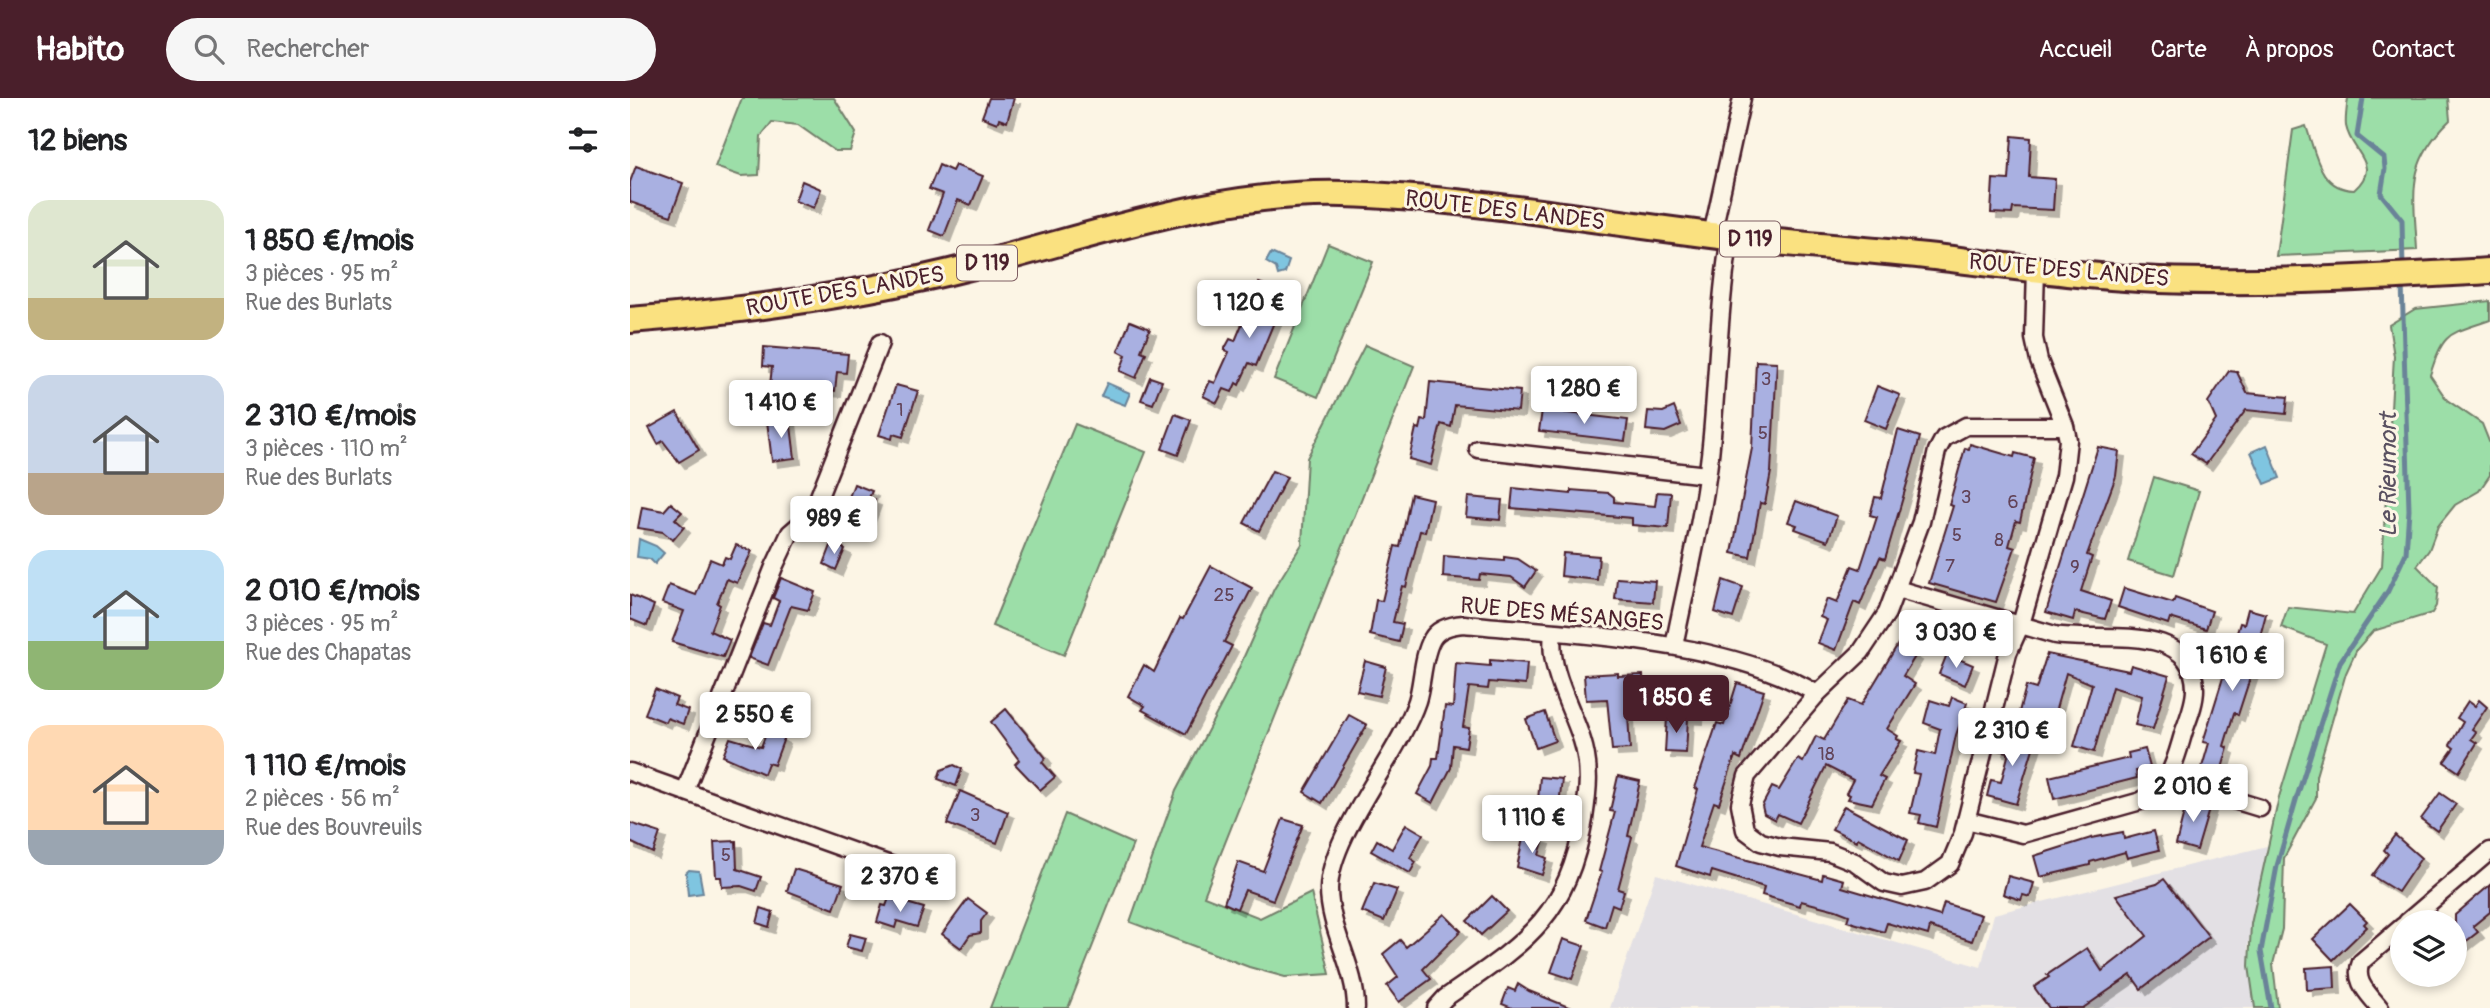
<!DOCTYPE html>
<html lang="fr">
<head>
<meta charset="utf-8">
<style>
  body { margin:0; font-family:Pangolin,sans-serif; background:#f6f6f6; color:#202124; height:100vh; display:flex; flex-direction:column; font-size:26px; white-space:nowrap }
  * { box-sizing:border-box; margin:0 }
  p { font-size:23px; color:#757577 }
  .icon { flex:none; width:38px; height:38px; fill:none; stroke:currentColor; stroke-width:2; stroke-linecap:round; stroke-linejoin:round }
  .map { position:relative; flex:1; overflow:hidden }
  .panel { display:flex; flex-direction:column; background:#fff; width:630px }
  .panel>* { flex:none }
  .tools { position:absolute; left:1760px; top:812px; display:grid; gap:14px }
  .tools a { display:grid; place-items:center; width:77px; height:77px; border-radius:50%; background:#fff; box-shadow:0 4px 10px #0003; font-size:35px }
  .price { position:absolute; translate:-50% -60px; padding:0 16px; border-radius:7px; background:#fff; color:#222; font-size:23px; line-height:46px; filter:drop-shadow(0 2px 4px #0008) }
  .price::after { content:''; position:absolute; left:50%; top:42px; width:21px; height:16px; margin-left:-10px; background:inherit; clip-path:polygon(0 0,100% 0,50% 100%) }
  .price.on { background:#4a1f2b; color:#fff }
  ul { padding:0; list-style:none }
  li { display:flex; align-items:center; gap:21px; height:175px; padding:0 28px }
  li span { display:grid; place-items:center; flex:none; width:196px; height:140px; border-radius:21px; color:#555 }
  li>.icon { margin-inline-start:auto }
  span .icon { width:84px; height:84px; fill:#fffc; stroke-width:1 }
  li b { font-size:30px }
  h2 { display:flex; justify-content:space-between; align-items:center; height:84px; padding:0 28px; font-size:30px }
  header { display:flex; align-items:center; gap:42px; box-sizing:border-box; height:98px; padding:0 35px; background:#4a1f2b; color:#fff }
  header strong { font-size:33px }
  nav { display:flex; gap:38px; margin-inline-start:auto; font-size:24px }
  .search { width:490px; height:63px; background:#f6f6f6; display:flex; align-items:center; gap:18px; box-sizing:border-box; padding:0 24px; border-radius:38px; color:#757577; font-size:26px }
  main { display:flex; flex:1; min-height:0 }
  .map>svg:first-child { display:block }
  .built { fill:#e3e0e4 }
  .green { fill:#9cdea8; stroke:#737e6a; stroke-width:2 }
  .water { fill:#7fc5e0; stroke:#6a8398; stroke-width:2 }
  .lines { fill:none; stroke-linecap:round; stroke-linejoin:round }
  .stream { stroke:#6a8398; stroke-width:5 }
  .building { fill:#a9b0e1; stroke:#4a1f2b; stroke-width:2; filter:url(#shadow) }
  .street-casing { stroke:#4a1f2b; stroke-width:21 }
  .primary-casing { stroke:#4a1f2b; stroke-width:30 }
  .street { stroke:#fcf5e5; stroke-width:16 }
  .primary { stroke:#fae180; stroke-width:24 }
  .labels { text-anchor:middle; dominant-baseline:central; stroke-width:6; stroke-linejoin:round; paint-order:stroke }
  .number-label { font-size:19px; fill:#624358 }
  .shield { fill:#fcf5e5; stroke:#7f5f63; stroke-width:2 }
  .shield-label { font-size:21px; font-weight:bold; fill:#4a1f2b }
  .street-label { font-size:23px; fill:#4a1f2b; stroke:#fcf5e5 }
  .water-label { font-size:24px; font-style:italic; fill:#5a5161; stroke:#fcf5e5 }
</style>
</head>
<body>
<header>
<strong>Habito</strong>
<div class="search"><svg class="icon" aria-label="search" viewBox="0 0 24 24"><circle cx="10" cy="10" r="6"/><path d="M15 15l6 6"/></svg>Rechercher</div>
<nav><a>Accueil</a><a>Carte</a><a>À propos</a><a>Contact</a></nav>
</header>
<main>
<section class="panel">
<h2>12 biens<svg class="icon" aria-label="filters" viewBox="0 0 24 24"><path d="M4 7h16M4 17h16"/><circle cx="9" cy="7" r="2"/><circle cx="15" cy="17" r="2"/></svg></h2>
<ul>
<li><span style="background:linear-gradient(#dfe7d0 70%,#c2b280 0)"><svg class="icon" aria-label="home" viewBox="0 0 24 24"><path d="M3 11l9-7 9 7M6 9v11h12V9"/></svg></span><div><b>1 850 €/mois</b><p>3 pièces · 95 m²</p><p>Rue des Burlats</p></div></li>
<li><span style="background:linear-gradient(#c9d6e8 70%,#b9a48a 0)"><svg class="icon" aria-label="home" viewBox="0 0 24 24"><path d="M3 11l9-7 9 7M6 9v11h12V9"/></svg></span><div><b>2 310 €/mois</b><p>3 pièces · 110 m²</p><p>Rue des Burlats</p></div></li>
<li><span style="background:linear-gradient(#bfe0f5 65%,#8fb573 0)"><svg class="icon" aria-label="home" viewBox="0 0 24 24"><path d="M3 11l9-7 9 7M6 9v11h12V9"/></svg></span><div><b>2 010 €/mois</b><p>3 pièces · 95 m²</p><p>Rue des Chapatas</p></div></li>
<li><span style="background:linear-gradient(#ffd9b3 75%,#9aa5b1 0)"><svg class="icon" aria-label="home" viewBox="0 0 24 24"><path d="M3 11l9-7 9 7M6 9v11h12V9"/></svg></span><div><b>1 110 €/mois</b><p>2 pièces · 56 m²</p><p>Rue des Bouvreuils</p></div></li>
</ul>
</section>
<div class="map">
<svg width="1860" height="910" viewBox="0 0 1860 910">
  <defs>
    <filter id="shadow"><feDropShadow dx="6" dy="6" stdDeviation="0" flood-color="#0004"/></filter>
  </defs>
  <rect width="100%" height="100%" fill="#fcf5e5"/>
  <filter id="ink" filterUnits="userSpaceOnUse"><feTurbulence type="fractalNoise" baseFrequency=".0143" numOctaves="2"/><feDisplacementMap in="SourceGraphic" scale="14" xChannelSelector="R" yChannelSelector="G"/><feConvolveMatrix kernelMatrix="1 2 1 2 8 2 1 2 1" color-interpolation-filters="sRGB"/></filter>
  <g filter="url(#ink)">
    <!-- built -->
    <polygon class="built" points="1637,748 1618,849 1625,910 980,910 1026,776 1351,869 1364,816"/>
    <!-- green -->
    <g class="green">
      <polygon points="112,0 204,0 226,35 220,53 205,53 168,27 142,24 131,38 129,77 111,78 85,69"/>
      <path d="M1718,0H1818L1820,22C1775,66 1784,94 1787,152L1646,158L1663,32L1676,28C1686,56 1689,91 1724,92C1753,66 1721,55 1716,28C1715,20 1717,8 1718,0Z"/>
      <polygon points="698,146 743,164 688,299 644,281"/>
      <path d="M1860,203V222C1817,237 1814,233 1800,277L1817,302L1852,326L1860,346V377L1849,393L1825,407L1808,428L1799,452L1787,468L1808,489L1806,508L1802,515L1743,533L1727,551L1716,575L1686,678V700L1654,760L1652,831L1643,866L1648,910H1625L1619,868L1621,826L1649,699L1696,546L1651,529L1658,509L1723,516L1752,468L1764,258L1759,227L1785,211Z"/>
      <polygon points="735,247 784,268 574,798 630,820 681,795 700,876 655,879 619,869 500,824 546,693 600,590 644,491 672,446 677,360"/>
      <polygon points="445,326 516,354 434,557 362,528"/>
      <polygon points="1524,379 1569,393 1544,477 1498,463"/>
      <polygon points="435,716 503,746 438,910 360,910"/>
    </g>
    <!-- water -->
    <g class="water">
      <polygon points="641,155 659,163 655,175 648,177 646,170 636,164"/>
      <polygon points="477,285 500,295 495,307 471,298"/>
      <polygon points="1637,347 1650,380 1635,386 1621,354"/>
      <polygon points="9,441 26,448 34,455 25,466 20,461 7,459"/>
      <polygon points="59,772 69,773 73,795 58,797 56,775"/>
    </g>
    <g class="lines">
      <!-- stream -->
      <g class="stream">
        <polyline points="1733,0 1727,38 1754,60 1755,71 1751,96 1772,122 1773,172"/>
        <polyline points="1641,910 1631,853 1647,768 1666,702 1710,564 1758,493 1776,455 1779,412 1772,185"/>
      </g>
    </g>
    <!-- building -->
    <g class="building">
      <polygon points="359,0 384,0 377,24 369,21 367,25 352,19"/>
      <polygon points="1382,38 1401,40 1399,79 1425,81 1423,112 1383,110 1382,116 1361,115 1363,81 1379,82"/>
      <polygon points="309,67 322,73 325,67 353,78 341,107 328,102 314,138 299,132 313,96 299,91"/>
      <polygon points="6,68 53,85 41,118 0,104 0,84"/>
      <polygon points="172,83 191,91 184,110 165,103"/>
      <polygon points="629,185 663,198 658,210 651,207 626,268 619,265 609,287 606,285 602,294 594,291 587,305 573,298 580,283 585,285 599,254 594,252 600,241 605,243"/>
      <polygon points="500,223 520,231 511,253 516,255 506,280 490,273 496,257 488,253"/>
      <polygon points="134,249 218,256 216,275 207,274 205,293 140,287 142,269 133,268"/>
      <polygon points="1126,263 1147,264 1141,374 1135,406 1130,405 1120,459 1102,455 1122,350"/>
      <polygon points="1599,273 1607,274 1617,295 1658,299 1656,316 1616,312 1576,366 1561,356 1586,322 1578,304"/>
      <polygon points="520,279 532,283 523,306 511,302"/>
      <polygon points="800,284 890,293 888,313 825,307 821,329 811,326 801,367 779,361 786,330 790,331 792,322 796,323"/>
      <polygon points="266,287 288,293 273,339 263,336 262,341 249,337"/>
      <polygon points="1247,288 1270,297 1256,331 1234,322"/>
      <polygon points="1044,309 1051,327 1035,334 1016,332 1018,313 1033,314"/>
      <polygon points="912,312 998,322 995,343 909,333"/>
      <polygon points="47,314 69,352 49,364 33,343 28,346 19,330"/>
      <polygon points="545,316 561,322 548,357 532,351"/>
      <polygon points="160,320 165,360 142,363 137,323"/>
      <polygon points="1268,332 1290,339 1283,365 1255,461 1250,459 1230,507 1224,504 1206,552 1188,545 1197,522 1190,519 1197,501 1207,505 1222,468 1230,471 1247,419 1240,417 1245,399 1251,400"/>
      <polygon points="1340,346 1384,359 1385,355 1404,360 1390,424 1386,423 1379,448 1385,450 1366,504 1299,485 1323,408 1319,407 1335,350 1339,351"/>
      <polygon points="1468,349 1489,353 1486,378 1457,457 1462,459 1451,493 1481,503 1475,521 1445,514 1443,522 1416,514"/>
      <polygon points="642,373 657,379 629,433 614,425"/>
      <polygon points="224,386 242,393 239,400 245,402 234,432 210,423"/>
      <polygon points="883,390 941,396 941,392 979,395 984,399 984,404 1025,408 1027,394 1041,395 1038,430 1002,427 1002,420 881,410"/>
      <polygon points="781,396 802,401 795,434 790,433 776,489 772,488 763,524 773,526 769,544 740,537 746,502 752,503 765,448 770,449"/>
      <polygon points="838,399 872,402 870,422 836,419"/>
      <polygon points="1166,403 1207,418 1198,443 1165,431 1167,427 1158,424"/>
      <polygon points="41,405 52,414 45,421 54,429 43,442 33,434 8,430 12,409 34,413"/>
      <polygon points="202,445 215,451 206,472 194,466"/>
      <polygon points="106,447 122,453 107,485 97,481 87,505 90,507 80,533 100,542 93,559 42,544 54,513 32,505 39,487 66,497 80,461 92,466 95,459 100,461"/>
      <polygon points="933,455 969,458 967,482 931,478"/>
      <polygon points="814,458 874,463 874,459 888,461 906,473 895,489 881,479 850,476 849,482 813,479"/>
      <polygon points="581,468 622,490 594,544 602,548 556,636 512,612 515,608 498,598 514,567 524,574 550,520 553,521"/>
      <polygon points="151,480 185,494 178,512 161,508 138,567 119,560 133,525 140,527 149,503 143,500"/>
      <polygon points="987,480 1025,483 1023,504 985,501"/>
      <polygon points="1093,482 1113,489 1103,520 1085,514"/>
      <polygon points="1494,490 1543,505 1545,500 1582,513 1576,531 1540,520 1538,526 1488,509"/>
      <polygon points="0,497 24,507 17,528 0,521"/>
      <polygon points="1618,511 1636,516 1629,542 1632,543 1608,617 1604,615 1594,648 1598,650 1588,684 1581,684 1565,679 1566,675 1570,676 1579,645 1573,644 1610,525 1614,526"/>
      <polygon points="1268,546 1286,557 1273,578 1285,586 1257,631 1268,638 1266,641 1271,643 1249,678 1255,681 1242,706 1218,701 1220,697 1216,695 1223,682 1196,668 1168,725 1148,716 1145,722 1134,716 1132,708 1142,689 1149,692 1168,661 1173,664 1186,638 1194,642 1218,602 1231,607"/>
      <polygon points="1317,556 1343,567 1335,587 1309,576"/>
      <polygon points="1417,556 1499,573 1501,567 1539,578 1523,631 1505,627 1512,598 1482,589 1464,654 1444,648 1462,586 1436,575 1421,629 1406,624 1407,618 1389,614 1396,588 1406,591"/>
      <polygon points="860,562 897,565 895,587 859,584 858,591 839,589 833,629 839,630 836,649 823,647 821,670 803,705 787,696 802,668 803,660 808,660 815,608 823,609 826,565 860,568"/>
      <polygon points="735,563 756,569 749,598 727,593"/>
      <polygon points="988,575 988,578 1013,577 1014,599 997,599 1000,651 982,652 977,601 956,602 954,577"/>
      <polygon points="1048,584 1069,585 1067,620 1047,619"/>
      <polygon points="1107,585 1134,593 1111,661 1105,658 1089,706 1084,704 1069,749 1192,782 1193,776 1214,782 1212,789 1310,818 1314,805 1351,817 1342,843 1300,829 1298,837 1257,825 1254,834 1217,823 1219,817 1206,812 1171,803 1170,808 1132,797 1134,789 1082,773 1080,779 1046,768 1068,691 1065,690 1087,625 1094,627"/>
      <polygon points="25,591 47,600 44,607 58,612 53,626 37,620 35,624 15,616"/>
      <polygon points="1322,599 1337,605 1326,637 1306,729 1289,725 1291,717 1280,715 1289,676 1283,675 1288,653 1305,657 1310,631 1294,625 1300,602 1319,608"/>
      <polygon points="1849,602 1857,609 1842,631 1846,634 1841,641 1847,645 1829,674 1814,664 1824,650 1820,647 1833,624 1827,620 1838,603 1845,608"/>
      <polygon points="376,611 416,660 412,664 425,679 410,692 385,666 389,662 361,624"/>
      <polygon points="915,614 925,643 906,650 896,621"/>
      <polygon points="719,617 737,627 692,705 674,694"/>
      <polygon points="1037,619 1058,620 1056,655 1035,654"/>
      <polygon points="137,633 154,640 144,667 138,665 134,676 93,658 100,640 131,649"/>
      <polygon points="1372,635 1405,644 1386,706 1357,698 1361,682 1371,684 1378,658 1378,654 1368,652"/>
      <polygon points="1515,651 1520,669 1506,673 1507,680 1424,701 1419,679 1499,660 1498,655"/>
      <polygon points="324,667 332,671 326,688 308,681 311,672"/>
      <polygon points="988,678 1010,683 998,738 1002,739 988,791 994,793 989,809 982,806 975,829 956,822 972,774 969,773 985,714 980,713"/>
      <polygon points="910,679 932,681 928,716 907,714"/>
      <polygon points="330,693 378,714 367,745 317,726"/>
      <polygon points="1810,695 1826,706 1807,733 1791,721"/>
      <polygon points="1558,699 1580,708 1567,752 1546,746"/>
      <polygon points="1214,708 1278,742 1269,763 1228,740 1226,743 1202,731"/>
      <polygon points="653,721 673,727 643,802 615,792 607,811 594,805 608,764 633,773"/>
      <polygon points="0,725 30,735 23,755 0,744"/>
      <polygon points="776,726 793,736 780,760 786,764 780,775 741,753 747,742 762,751"/>
      <polygon points="1524,733 1529,752 1497,760 1495,754 1460,764 1460,767 1410,779 1404,758 1461,740 1493,734 1494,741"/>
      <polygon points="894,735 914,741 909,757 917,760 912,777 887,769"/>
      <polygon points="1765,737 1791,760 1768,794 1742,778 1758,756 1754,752"/>
      <polygon points="106,743 107,771 131,779 126,793 111,788 92,789 91,779 86,779 84,744"/>
      <polygon points="164,771 213,786 204,811 157,793"/>
      <polygon points="1378,778 1404,785 1400,799 1393,797 1391,802 1373,796"/>
      <polygon points="1534,781 1579,839 1511,891 1501,877 1453,910 1419,910 1404,889 1419,879 1417,877 1457,850 1472,873 1517,838 1486,797 1527,786"/>
      <polygon points="744,785 767,792 754,823 732,814"/>
      <polygon points="1860,787 1860,814 1843,828 1848,834 1825,852 1825,817"/>
      <polygon points="862,798 877,813 851,837 837,823"/>
      <polygon points="259,800 294,810 287,829 267,823 265,830 247,824 252,807 256,808"/>
      <polygon points="338,801 357,815 351,823 351,835 340,837 331,850 312,836"/>
      <polygon points="1720,806 1737,823 1734,826 1737,829 1703,862 1683,841"/>
      <polygon points="131,810 143,814 139,829 127,825"/>
      <polygon points="814,816 831,833 793,871 801,881 769,904 757,888 768,879 753,856 770,842 776,849"/>
      <polygon points="220,836 236,840 232,853 216,849"/>
      <polygon points="933,841 954,848 942,881 921,874"/>
      <polygon points="1704,868 1705,890 1677,892 1676,870"/>
      <polygon points="888,886 899,893 941,910 882,910 872,906 878,890 885,893"/>
    </g>
    <g class="lines">
      <!-- street casing -->
      <g class="street-casing">
        <g id="street">
          <polyline points="1082,137 1112,0"/>
          <polyline points="1406,171 1404,240 1409,263 1435,328 1438,342 1434,378 1391,526 1378,555 1333,735 1320,766 1295,784 1272,789 1254,785 1225,764 1200,754 1150,749 1131,744 1115,732 1110,706 1117,678 1187,596 1231,554 1257,515 1291,424 1307,353 1314,340 1336,328 1435,328"/>
          <polyline points="848,351 1077,377"/>
          <path d="M1267,491L1425,537C1467,545 1564,521 1565,591C1565,605 1559,619 1554,633C1545,663 1541,688 1511,703L1393,736L1336,722"/>
          <path d="M1044,548C1058,478 1076,408 1082,337C1088,270 1089,205 1100,139"/>
          <polyline points="0,674 266,769 287,768"/>
          <polyline points="1538,682 1630,710"/>
          <polyline points="55,693 144,469 160,435 182,416 250,245"/>
          <polyline points="1777,824 1860,753"/>
          <path d="M726,910C726,869 699,832 699,791C700,736 768,659 787,603C793,584 792,559 802,541C808,530 821,527 834,526C937,536 1098,541 1187,596"/>
          <path d="M806,910L815,900C893,846 937,821 954,721C958,693 961,670 952,642C941,607 918,572 923,535"/>
          <path d="M1750,910C1738,895 1723,883 1731,864L1773,828"/>
        </g>
      </g>
      <!-- primary casing -->
      <g class="primary-casing">
        <path id="primary" d="M0,222C116,213 231,197 344,168C466,137 586,93 713,96C842,100 970,124 1098,139C1167,147 1236,151 1305,159C1379,168 1455,179 1530,182C1640,186 1750,179 1860,173"/>
      </g>
      <!-- street -->
      <use href="#street" class="street"/>
      <!-- primary -->
      <use href="#primary" class="primary"/>
    </g>
  </g>
  <g class="labels">
    <!-- number labels -->
    <g class="number-label">
      <text x="1136" y="281">3</text>
      <text x="270" y="312">1</text>
      <text x="1133" y="335">5</text>
      <text x="1336" y="399">3</text>
      <text x="1383" y="404">6</text>
      <text x="1327" y="437">5</text>
      <text x="1369" y="442">8</text>
      <text x="1320" y="468">7</text>
      <text x="1445" y="469">9</text>
      <text x="594" y="497">25</text>
      <text x="1196" y="656">18</text>
      <text x="345" y="717">3</text>
      <text x="96" y="757">5</text>
    </g>
    <!-- shield labels -->
    <g class="shield">
      <rect x="1090" y="123.5" width="60" height="35" rx="5"/>
      <rect x="327" y="147.5" width="60" height="35" rx="5"/>
    </g>
    <g class="shield-label">
      <text x="1120" y="141">D 119</text>
      <text x="357" y="165">D 119</text>
    </g>
    <!-- street labels -->
    <g class="street-label">
      <text transform="translate(875 112) rotate(7)">ROUTE DES LANDES</text>
      <text transform="translate(1439 172) rotate(5)">ROUTE DES LANDES</text>
      <text transform="translate(215 193) rotate(-10)">ROUTE DES LANDES</text>
      <text transform="translate(932 516) rotate(5)">RUE DES MÉSANGES</text>
    </g>
    <!-- water labels -->
    <g class="water-label">
      <text transform="translate(1758 377) rotate(-90)">Le Rieumort</text>
    </g>
  </g>
</svg>
<div class="tools">
<a><svg class="icon" aria-label="layers" viewBox="0 0 24 24"><path d="M12 4l9 5-9 5-9-5zM3 14l9 5 9-5"/></svg></a>
</div>
<b class="price" style="left:619px;top:242px">1 120 €</b>
<b class="price" style="left:954px;top:328px">1 280 €</b>
<b class="price" style="left:151px;top:342px">1 410 €</b>
<b class="price" style="left:204px;top:458px">989 €</b>
<b class="price" style="left:1326px;top:572px">3 030 €</b>
<b class="price" style="left:1602px;top:595px">1 610 €</b>
<b class="price on" style="left:1046px;top:637px">1 850 €</b>
<b class="price" style="left:125px;top:654px">2 550 €</b>
<b class="price" style="left:1382px;top:670px">2 310 €</b>
<b class="price" style="left:1563px;top:726px">2 010 €</b>
<b class="price" style="left:902px;top:757px">1 110 €</b>
<b class="price" style="left:270px;top:816px">2 370 €</b>
</div>
</main>
</body>
</html>
